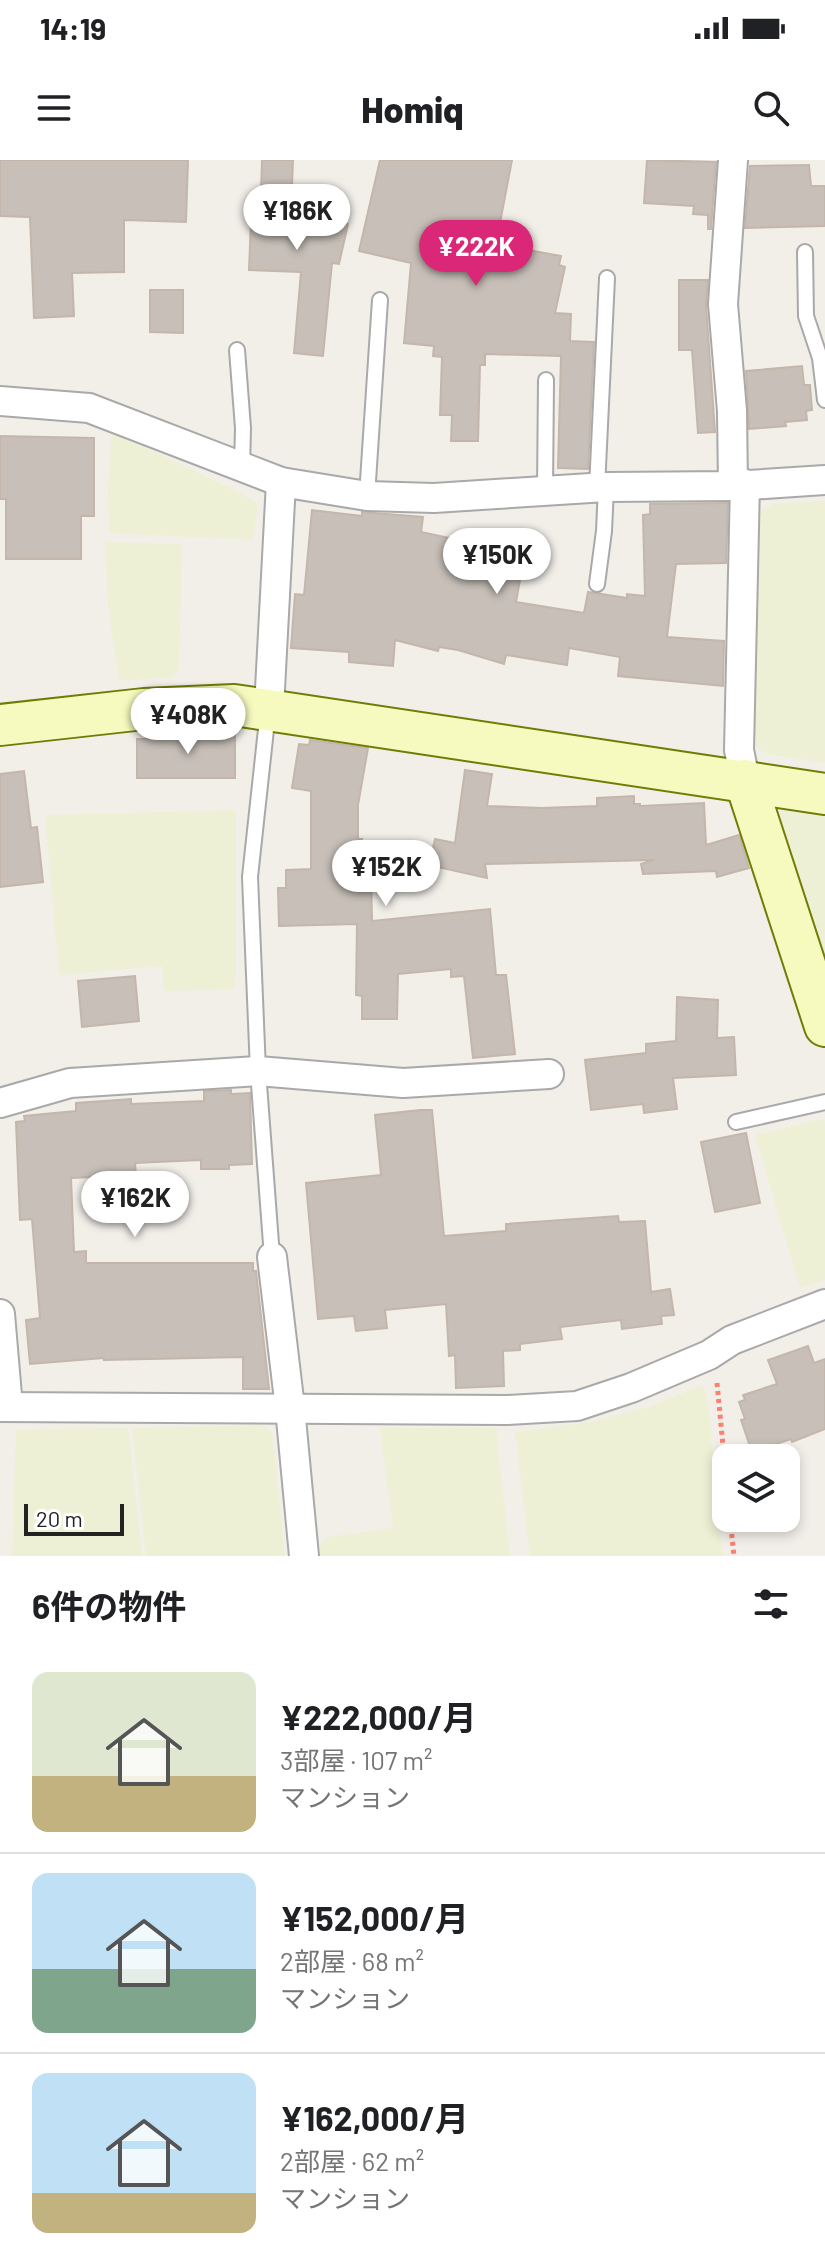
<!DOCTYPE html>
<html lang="ja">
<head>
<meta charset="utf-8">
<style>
  body { margin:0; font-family:Barlow,"Noto Sans JP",sans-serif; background:#f2f2f2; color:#202124; height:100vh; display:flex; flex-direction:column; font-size:30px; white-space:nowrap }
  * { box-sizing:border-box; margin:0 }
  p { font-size:26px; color:#757577 }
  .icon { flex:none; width:44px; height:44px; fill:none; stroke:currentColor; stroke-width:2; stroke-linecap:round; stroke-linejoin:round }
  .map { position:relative; height:1396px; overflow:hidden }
  .sheet { display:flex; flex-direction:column; background:#fff; flex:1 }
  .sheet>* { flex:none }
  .fabs { position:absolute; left:712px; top:1284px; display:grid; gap:16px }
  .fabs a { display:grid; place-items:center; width:88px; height:88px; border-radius:16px; background:#fff; box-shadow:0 4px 12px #0003; font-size:40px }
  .scale { position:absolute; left:24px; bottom:20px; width:100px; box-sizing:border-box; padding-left:8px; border:4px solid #222; border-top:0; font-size:22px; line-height:28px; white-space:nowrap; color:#222; -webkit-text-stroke:6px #fff; paint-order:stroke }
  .price { position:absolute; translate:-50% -68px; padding:0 18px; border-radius:28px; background:#fff; color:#222; font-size:26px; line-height:52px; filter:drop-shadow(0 2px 4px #0008) }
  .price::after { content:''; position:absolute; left:50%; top:48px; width:24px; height:18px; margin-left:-12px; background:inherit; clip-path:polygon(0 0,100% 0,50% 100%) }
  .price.on { background:#db2777; color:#fff }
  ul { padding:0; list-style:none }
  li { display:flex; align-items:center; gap:24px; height:200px; padding:0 32px }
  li+li { border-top:2px solid #e0e0e0 }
  li span { display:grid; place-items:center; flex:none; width:224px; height:160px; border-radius:16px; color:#555 }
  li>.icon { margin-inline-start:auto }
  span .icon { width:96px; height:96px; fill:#fffc; stroke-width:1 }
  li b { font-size:34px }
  h2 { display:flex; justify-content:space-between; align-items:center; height:96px; padding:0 32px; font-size:34px }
  .status { display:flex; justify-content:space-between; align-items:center; height:56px; padding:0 40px; background:#fff; direction:ltr }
  .status svg { height:22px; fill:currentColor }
  header { display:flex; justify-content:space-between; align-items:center; height:104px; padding:0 32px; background:#fff; font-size:36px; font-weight:800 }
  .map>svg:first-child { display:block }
  .farmland { fill:#eef0d5 }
  .building { fill:#c7bfb8; stroke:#c4b6ab; stroke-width:2 }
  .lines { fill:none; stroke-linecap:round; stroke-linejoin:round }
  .lane-casing { stroke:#a9a9a9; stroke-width:18 }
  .street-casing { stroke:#a9a9a9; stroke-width:32 }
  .secondary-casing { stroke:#707d05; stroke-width:44 }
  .path { stroke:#fa8072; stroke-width:5; stroke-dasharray:4 4; stroke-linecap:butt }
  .lane { stroke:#fff; stroke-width:14 }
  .street { stroke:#fff; stroke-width:28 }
  .secondary { stroke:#f7fabf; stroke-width:40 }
</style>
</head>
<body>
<div class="status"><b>14:19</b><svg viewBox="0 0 49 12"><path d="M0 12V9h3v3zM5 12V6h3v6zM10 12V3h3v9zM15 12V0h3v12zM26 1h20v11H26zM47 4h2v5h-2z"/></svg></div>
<header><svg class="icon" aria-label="menu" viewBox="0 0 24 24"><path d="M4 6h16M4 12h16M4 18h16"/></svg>Homiq<svg class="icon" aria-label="search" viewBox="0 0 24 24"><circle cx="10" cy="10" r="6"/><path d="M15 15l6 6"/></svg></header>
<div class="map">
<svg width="825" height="1396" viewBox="0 0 825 1396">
  <rect width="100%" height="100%" fill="#f2efe9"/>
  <!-- farmland -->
  <g class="farmland">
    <polygon points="111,276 117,276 168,298 246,336 258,345 253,380 109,373 108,330"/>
    <polygon points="825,341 825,603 768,594 760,590 749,579 756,358 762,350 774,344"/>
    <polygon points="105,382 182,384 179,509 173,517 119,521 108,444"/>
    <polygon points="787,647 825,653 825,807 776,658"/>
    <polygon points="236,650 236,817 233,829 164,831 162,806 59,815 45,655"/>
    <polygon points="821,959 825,961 825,1120 800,1128 755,975"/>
    <polygon points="702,1225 707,1234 723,1396 530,1396 515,1272 595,1261 649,1247"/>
    <polygon points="264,1265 272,1272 285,1396 146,1396 132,1268"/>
    <polygon points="128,1268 142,1396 12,1396 16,1269"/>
    <polygon points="380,1268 496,1268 510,1396 320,1396 320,1385 327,1377 393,1368"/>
  </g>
  <!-- building -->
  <g class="building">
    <polygon points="0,0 188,0 186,62 124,60 124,112 72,113 74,156 34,158 30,57 0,56"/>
    <polygon points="262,0 293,0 291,52 348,64 339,104 332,103 323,196 294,193 301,112 249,110 251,60 260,61"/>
    <polygon points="380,0 512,0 496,84 561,96 559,105 565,107 555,153 571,154 570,181 594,182 588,309 558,308 561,196 485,194 485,205 480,205 478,281 451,281 452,255 440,255 442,197 433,196 434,186 404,183 411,103 359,91"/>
    <polygon points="647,0 716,2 711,69 708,69 708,55 693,54 694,46 644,43"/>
    <polygon points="809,5 811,26 825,26 825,66 745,68 750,6"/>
    <polygon points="679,120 708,120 706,145 715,272 698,273 692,190 679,190"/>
    <polygon points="150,130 183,130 183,173 150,172"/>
    <polygon points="802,206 804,225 810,225 812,250 806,251 807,260 785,262 786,266 749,269 746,211"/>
    <polygon points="0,276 94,278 94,356 81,356 81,399 6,399 6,339 0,339"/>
    <polygon points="728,343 726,403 676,404 667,477 724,481 723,526 618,516 620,497 569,488 567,505 506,495 504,504 458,490 439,487 438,491 395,480 393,506 349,502 349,492 291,488 295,434 304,435 312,350 362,356 362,352 423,357 421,372 482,385 484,373 527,381 516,442 584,453 588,432 627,438 627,434 645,436 643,355 650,354 650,344"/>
    <polygon points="170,571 235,571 235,618 137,618 137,579 170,579"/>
    <polygon points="310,580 368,588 358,645 358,679 362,679 362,708 371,708 372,761 490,749 496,815 506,815 515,894 473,898 464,816 451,817 451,809 398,814 397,859 362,859 362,836 356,835 357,764 279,766 278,728 286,728 286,710 311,709 311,631 292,628 299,584 309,585"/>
    <polygon points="465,610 492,614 487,646 542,648 597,646 597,638 634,636 634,644 640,644 640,646 704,643 706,685 739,675 749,708 717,717 716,711 643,714 641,704 654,700 485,704 487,718 429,705 435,679 455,683"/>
    <polygon points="24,611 31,668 37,667 43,722 0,727 0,614"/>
    <polygon points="135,816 139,861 82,867 78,821"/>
    <polygon points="677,837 718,840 717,878 734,877 736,915 673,918 677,949 644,953 643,944 591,950 585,900 646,893 646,884 676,881"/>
    <polygon points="231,930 231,934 250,933 252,1004 229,1005 229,1009 201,1009 201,1000 135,1003 136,1015 71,1018 74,1092 86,1091 86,1103 253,1103 253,1111 256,1111 269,1229 243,1229 243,1197 104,1200 104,1198 30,1204 26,1160 40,1158 32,1059 20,1060 16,962 25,961 24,956 76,951 76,943 131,939 131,944 204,941 204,931"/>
    <polygon points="420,950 432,950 444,1076 506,1071 506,1064 618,1056 619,1062 645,1061 651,1132 670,1129 674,1155 661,1156 662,1164 622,1169 621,1160 560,1167 562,1179 520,1184 520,1190 503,1191 504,1226 456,1228 455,1195 449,1196 446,1144 385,1150 387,1168 356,1171 354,1156 318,1159 306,1023 381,1015 375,955"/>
    <polygon points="746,973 760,1043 715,1052 701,982"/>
    <polygon points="808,1186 814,1203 825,1199 825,1269 792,1282 791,1279 752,1292 741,1260 745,1259 739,1242 745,1240 743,1235 777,1224 768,1200"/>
  </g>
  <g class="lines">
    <!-- lane casing -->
    <g class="lane-casing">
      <g id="lane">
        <polyline points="805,92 806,156 820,198 825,240"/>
        <polyline points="237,190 243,268 242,307"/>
        <polyline points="597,328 607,118"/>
        <polyline points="545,331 546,220"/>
        <polyline points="367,336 380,140"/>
        <polyline points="597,424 604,371 606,327"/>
        <polyline points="268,551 250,717 258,911 272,1097"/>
        <polyline points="736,962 825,942"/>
      </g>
    </g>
    <!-- street casing -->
    <g class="street-casing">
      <g id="street">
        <polyline points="0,241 89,248 281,322 367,336 434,338 606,327 733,326 825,320"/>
        <polyline points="745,324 739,590 745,620"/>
        <polyline points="733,326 732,251 723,144 733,0"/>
        <polyline points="269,548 281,322"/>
        <polyline points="0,943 70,923 258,911 403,923 549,914"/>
        <polyline points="272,1097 290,1248 304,1396"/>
        <polyline points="0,1154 8,1247"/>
        <polyline points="0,1247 507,1250 577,1246 631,1228 709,1195 732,1180 825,1144"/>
      </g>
    </g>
    <!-- secondary casing -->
    <g class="secondary-casing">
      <g id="secondary">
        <polyline points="0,565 144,549 234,545 825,634"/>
        <polyline points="745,620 825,866"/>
      </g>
    </g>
    <!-- path -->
    <g class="path">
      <polyline points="717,1223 726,1317"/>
      <polyline points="730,1358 734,1396"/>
    </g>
    <!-- lane -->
    <use href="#lane" class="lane"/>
    <!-- street -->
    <use href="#street" class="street"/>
    <!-- secondary -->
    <use href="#secondary" class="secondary"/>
  </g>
</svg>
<div class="fabs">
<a><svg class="icon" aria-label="layers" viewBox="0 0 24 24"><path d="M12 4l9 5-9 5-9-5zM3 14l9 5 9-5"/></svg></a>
</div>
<div class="scale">20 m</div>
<b class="price" style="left:297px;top:92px">¥186K</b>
<b class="price on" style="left:476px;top:128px">¥222K</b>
<b class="price" style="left:497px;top:436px">¥150K</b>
<b class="price" style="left:188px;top:596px">¥408K</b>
<b class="price" style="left:386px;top:748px">¥152K</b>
<b class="price" style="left:135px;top:1079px">¥162K</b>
</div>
<section class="sheet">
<h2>6件の物件<svg class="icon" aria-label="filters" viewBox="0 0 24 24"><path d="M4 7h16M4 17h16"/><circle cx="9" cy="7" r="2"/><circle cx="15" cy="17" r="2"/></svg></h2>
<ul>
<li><span style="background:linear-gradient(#dfe7d0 65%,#c2b280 0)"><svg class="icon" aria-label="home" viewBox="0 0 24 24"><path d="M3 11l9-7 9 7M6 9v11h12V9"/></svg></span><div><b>¥222,000/月</b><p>3部屋 · 107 m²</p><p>マンション</p></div></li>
<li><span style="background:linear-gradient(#bfe0f5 60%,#7fa58c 0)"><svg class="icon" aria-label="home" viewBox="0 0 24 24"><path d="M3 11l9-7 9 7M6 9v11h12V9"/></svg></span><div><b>¥152,000/月</b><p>2部屋 · 68 m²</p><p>マンション</p></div></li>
<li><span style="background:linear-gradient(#bfe0f5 75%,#c2b280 0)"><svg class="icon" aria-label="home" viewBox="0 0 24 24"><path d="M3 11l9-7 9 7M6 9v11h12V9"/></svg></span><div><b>¥162,000/月</b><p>2部屋 · 62 m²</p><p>マンション</p></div></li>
</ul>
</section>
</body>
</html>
